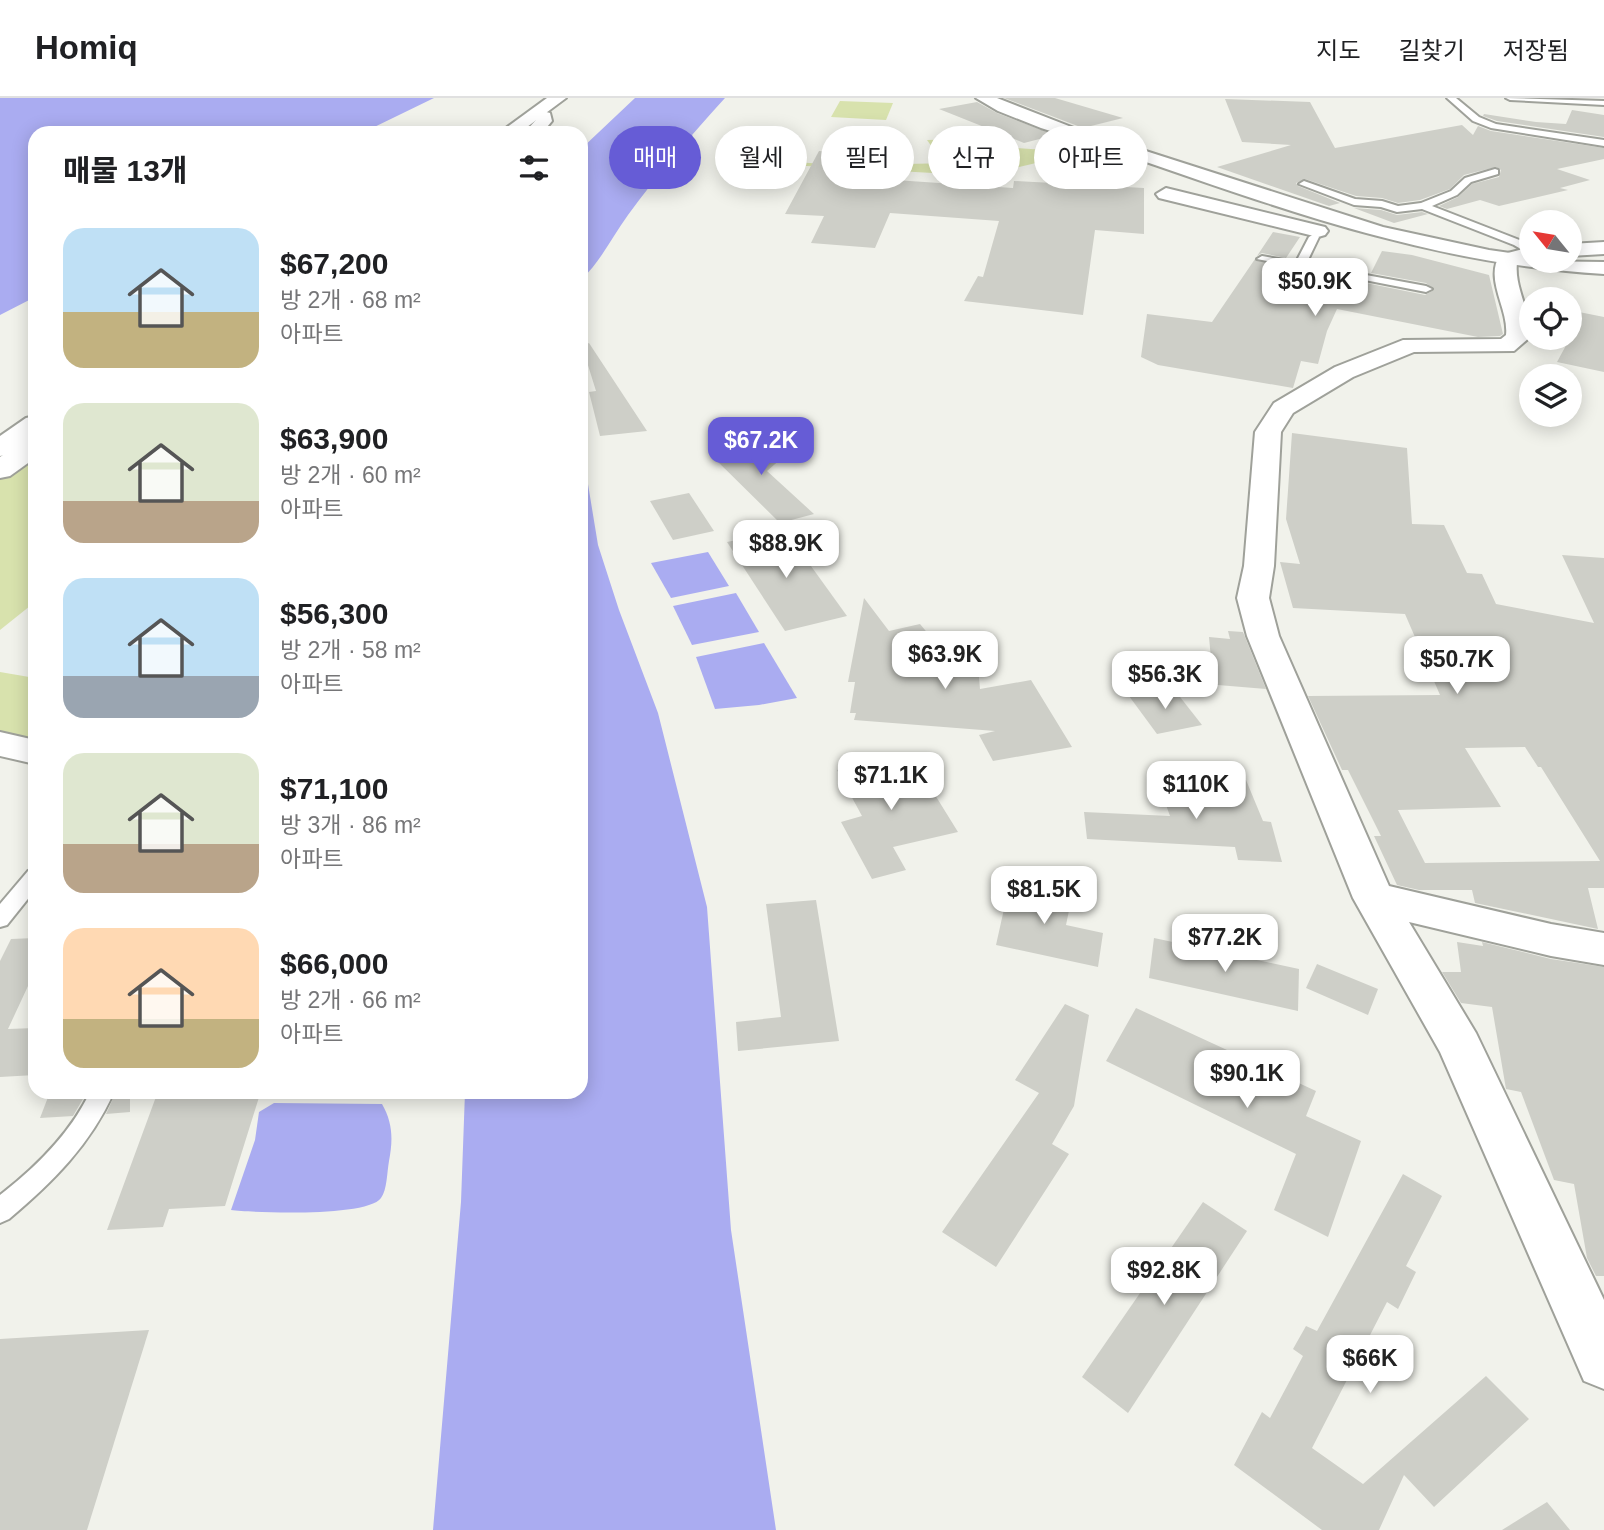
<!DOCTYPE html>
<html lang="ko">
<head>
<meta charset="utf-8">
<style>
  body { margin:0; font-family:Arial,"Noto Sans KR",sans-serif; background:#f6f6f6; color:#202124; height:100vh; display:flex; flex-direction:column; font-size:26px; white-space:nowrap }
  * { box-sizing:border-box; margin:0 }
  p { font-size:23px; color:#757577 }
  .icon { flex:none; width:38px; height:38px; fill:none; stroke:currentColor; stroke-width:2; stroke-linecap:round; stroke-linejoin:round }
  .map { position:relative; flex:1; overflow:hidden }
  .side { position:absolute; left:28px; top:28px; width:560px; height:973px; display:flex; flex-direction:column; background:#fff; border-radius:21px; box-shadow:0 4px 18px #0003 }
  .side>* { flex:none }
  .guide { position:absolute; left:609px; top:28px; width:665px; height:63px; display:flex; gap:14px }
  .needle { width:46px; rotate:300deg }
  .controls { position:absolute; left:1519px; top:112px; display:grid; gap:14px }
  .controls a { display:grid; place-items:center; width:63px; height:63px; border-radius:50%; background:#fff; box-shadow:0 4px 18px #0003; font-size:35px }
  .price { position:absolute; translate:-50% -60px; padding:0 16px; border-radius:14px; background:#fff; color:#222; font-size:23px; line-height:46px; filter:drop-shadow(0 2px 4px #0008) }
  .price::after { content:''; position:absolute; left:50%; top:42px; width:21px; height:16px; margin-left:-10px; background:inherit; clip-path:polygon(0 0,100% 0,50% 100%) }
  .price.active { background:#665cd6; color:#fff }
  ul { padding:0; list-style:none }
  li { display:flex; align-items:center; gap:21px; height:175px; padding:0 35px }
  li span { display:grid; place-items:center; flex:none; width:196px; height:140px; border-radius:21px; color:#555 }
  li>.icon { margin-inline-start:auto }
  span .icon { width:84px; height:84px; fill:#fffc; stroke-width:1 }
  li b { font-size:30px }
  h2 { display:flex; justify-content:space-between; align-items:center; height:84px; padding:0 35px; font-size:30px }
  .pill { padding:0 24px; border-radius:32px; background:#fff; box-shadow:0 4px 18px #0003; font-size:24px; line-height:63px }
  .pill.active { background:#665cd6; color:#fff }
  header { display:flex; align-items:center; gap:42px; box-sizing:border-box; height:98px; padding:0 35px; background:#fff; border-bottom:2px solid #e0e0e0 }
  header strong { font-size:33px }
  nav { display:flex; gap:38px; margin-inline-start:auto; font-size:24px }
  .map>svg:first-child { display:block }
  .green { fill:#d8e2ad }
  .water { fill:#aaacf1 }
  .building { fill:#cecfc8; fill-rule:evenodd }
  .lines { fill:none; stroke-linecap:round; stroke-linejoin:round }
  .lane-casing { stroke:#9fa19a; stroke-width:4 }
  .street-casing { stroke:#9fa19a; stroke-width:4 }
  .secondary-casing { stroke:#9fa19a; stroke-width:4 }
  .lane { fill:#fff; fill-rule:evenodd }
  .street { fill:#fff; fill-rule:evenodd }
  .secondary { fill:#fff; fill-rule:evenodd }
</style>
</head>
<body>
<header>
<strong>Homiq</strong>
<nav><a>지도</a><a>길찾기</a><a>저장됨</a></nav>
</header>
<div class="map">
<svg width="1604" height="1432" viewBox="0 0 1604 1432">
  <rect width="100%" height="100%" fill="#f1f2eb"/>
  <!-- green -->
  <g class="green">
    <polygon points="840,3 893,5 886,22 831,19"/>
    <path d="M964,41C995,52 1028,49 1061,54L1057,60L1002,73L954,74L938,71L933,75L733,64L731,60L857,68L862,66L869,45L906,43L911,50L895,52L904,66L955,65L947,49H932L927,42Z"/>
    <polygon points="35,354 35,504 0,532 0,380"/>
    <polygon points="0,574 35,580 35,643 0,636"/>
  </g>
  <!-- water -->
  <g class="water">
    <polygon points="0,0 434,0 362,35 35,35 35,199 0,217"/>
    <path d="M635,0H725C691,37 658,76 628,117C612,139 601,163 581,182V51Z"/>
    <polygon points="581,362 586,374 598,447 619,512 658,615 707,809 731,1132 776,1432 433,1432 461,1104 465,994 581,994"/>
    <polygon points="708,454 729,488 671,500 651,465"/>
    <polygon points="736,495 759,534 692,547 673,508"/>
    <polygon points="764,545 797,600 759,607 715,611 696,559"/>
    <path d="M274,1005L382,1006C393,1025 393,1042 389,1063C387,1074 387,1092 381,1100C368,1119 256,1115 231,1112L255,1042L259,1014Z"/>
  </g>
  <!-- building -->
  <g class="building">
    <polygon points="1004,0 1055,0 1123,20 1083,30"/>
    <polygon points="1225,1 1310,4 1335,50 1462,27 1473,37 1478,28 1491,33 1604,50 1604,61 1557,71 1590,82 1560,90 1568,92 1499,108 1480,102 1447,111 1439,108 1458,99 1472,86 1499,79 1501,72 1496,69 1464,77 1450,91 1420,102 1398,105 1382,100 1356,98 1305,81 1296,85 1298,88 1340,105 1329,108 1217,69 1291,47 1242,44"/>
    <polygon points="977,4 997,15 1055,37 1024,45 939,11"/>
    <polygon points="1572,12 1604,17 1604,39 1497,23 1483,18 1484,16 1536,24 1566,26"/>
    <polygon points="819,53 858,56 850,73 882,75 880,81 1013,90 1014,83 1144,90 1144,136 1095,132 1083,217 964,203 978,178 983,179 999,123 890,115 875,150 811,145 824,118 785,116"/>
    <polygon points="1354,110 1381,112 1397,117 1422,114 1428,116 1394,125"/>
    <polygon points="1273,134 1300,139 1286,160 1262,155 1257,158"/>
    <polygon points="1382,153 1412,157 1489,177 1503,236 1500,238 1478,239 1337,211 1327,233 1318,266 1301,263 1293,290 1158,267 1141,259 1147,216 1212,224 1255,161 1280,168 1276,174 1364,189 1366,185 1425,197 1434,192 1426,185 1371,175"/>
    <polygon points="1579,214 1604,219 1604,274 1557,264 1570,240"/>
    <polygon points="589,245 647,333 600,338 589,294 596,293 582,248"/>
    <path d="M1292,335L1407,350L1412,426L1444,427L1467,475L1482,476L1496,506L1594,525L1562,457L1604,460V790H1588L1598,831L1475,805L1472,792H1419L1397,787L1374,738H1381L1348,672H1342L1308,598L1440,597L1405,516L1293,510L1280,464L1300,466L1286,421ZM1525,649L1538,669H1541L1600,763L1425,765L1398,712L1501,709L1465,650Z"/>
    <polygon points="737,339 790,353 767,373 814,416 780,425 713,359"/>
    <polygon points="689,395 714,433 673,442 650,403"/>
    <polygon points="785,432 847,518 785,533 727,444"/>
    <polygon points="864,500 889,533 920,526 935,544 976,545 980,591 1031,582 1072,649 993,663 979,637 995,633 854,622 856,615 850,615 855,584 848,584"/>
    <polygon points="1228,533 1243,534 1266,591 1206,586 1205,560 1211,561 1209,539 1230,541"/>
    <polygon points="1173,590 1202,627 1157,636 1129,598"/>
    <polygon points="909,655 958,734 893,749 906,772 872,781 841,724 862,718 837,672"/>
    <polygon points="1246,682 1263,723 1271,724 1282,764 1238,762 1235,749 1087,741 1084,714 1170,718 1158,685"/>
    <polygon points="1003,784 1072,798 1066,827 1103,835 1098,869 996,847 1004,811 996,810"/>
    <polygon points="816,802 839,943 738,953 736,924 781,919 766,806"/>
    <polygon points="35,840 35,873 8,931 35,930 35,977 0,979 0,863 11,841"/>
    <polygon points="1154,840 1299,871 1298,913 1149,880"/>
    <polygon points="1457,844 1483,848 1482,844 1551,861 1604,869 1604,1178 1596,1178 1587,1160 1574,1086 1554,1082 1521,994 1506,991 1492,909 1461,905 1442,874 1461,874"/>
    <polygon points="1317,866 1378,891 1368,917 1306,890"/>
    <polygon points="1065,906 1089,917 1074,1008 1052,1046 1069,1056 996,1169 942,1134 1039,995 1015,982"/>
    <polygon points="1136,910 1316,993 1306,1018 1361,1043 1328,1139 1274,1112 1296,1056 1106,963"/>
    <polygon points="50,994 87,994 73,1018 40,1020"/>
    <polygon points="116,994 130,994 130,1014 106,1016"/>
    <polygon points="208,994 207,998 260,996 225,1108 169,1111 163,1129 107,1132 157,996"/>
    <polygon points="1403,1076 1442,1098 1406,1168 1416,1174 1398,1211 1387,1204 1312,1350 1363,1386 1486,1278 1529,1321 1434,1409 1404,1377 1379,1432 1322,1432 1234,1367 1262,1314 1270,1320 1303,1258 1293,1251 1306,1228 1317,1233"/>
    <polygon points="1203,1104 1247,1133 1128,1315 1082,1279"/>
    <polygon points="149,1232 87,1432 0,1432 0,1241"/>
    <polygon points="1547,1404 1570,1432 1502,1432"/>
  </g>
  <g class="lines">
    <!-- lane casing -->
    <g class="lane-casing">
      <g id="lane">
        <polygon points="1447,0 1456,0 1479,19 1496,26 1604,42 1604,48 1491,30 1473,23"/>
        <polygon points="1506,0 1604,3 1604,7 1510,2"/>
        <polygon points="1495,71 1498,72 1498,76 1471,84 1457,97 1432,108 1522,143 1531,149 1531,157 1514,147 1422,111 1397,114 1381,109 1354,107 1299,86 1304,83 1355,101 1382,103 1398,108 1421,105 1451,93 1465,80"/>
        <polygon points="1314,136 1319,139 1306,166 1426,188 1432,191 1426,194 1257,161 1262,158 1296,164 1309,139"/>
        <polygon points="35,771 35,792 7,827 0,829 0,806 28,773"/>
        <path d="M90,994H114C90,1047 53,1084 9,1121L0,1125V1097C36,1069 70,1036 90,994Z"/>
      </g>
    </g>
    <!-- street casing -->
    <g class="street-casing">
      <g id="street">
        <polygon points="535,11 550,15 552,23 542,35 524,35 536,22 527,16"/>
        <polygon points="1166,90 1325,129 1328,133 1325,137 1318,139 1159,100 1156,96"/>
        <polygon points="1604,144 1604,156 1570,158 1570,146"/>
        <path d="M1531,149V161L1517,165C1514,191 1532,213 1529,240L1514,253L1414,254L1353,279L1293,315L1281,334L1274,468L1269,500L1279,538L1389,788L1551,826L1604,835V867L1551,858L1409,824L1476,935L1604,1202V1291L1584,1283L1440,954L1353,800L1247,538L1237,500L1244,468L1255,334L1274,305L1335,269L1403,242L1501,241L1506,237C1509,211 1484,181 1500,157Z"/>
        <polygon points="35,340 35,360 10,378 0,380 0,359 25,342"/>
        <polygon points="0,634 35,642 35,666 0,658"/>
      </g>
    </g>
    <!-- secondary casing -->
    <g class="secondary-casing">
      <g id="secondary">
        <polygon points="547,0 566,0 519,35 499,35"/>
        <path d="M976,0H997L1074,30L1383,129L1489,152L1531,158V163L1604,164V176C1440,166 1305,119 1152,66C1115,53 1078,42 1041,30L998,13Z"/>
        <polygon points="35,318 35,338 10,356 0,358 0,338 26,320"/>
      </g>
    </g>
    <!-- lane -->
    <use href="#lane" class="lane"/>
    <!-- street -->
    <use href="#street" class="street"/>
    <!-- secondary -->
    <use href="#secondary" class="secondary"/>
  </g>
</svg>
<div class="controls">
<a><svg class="needle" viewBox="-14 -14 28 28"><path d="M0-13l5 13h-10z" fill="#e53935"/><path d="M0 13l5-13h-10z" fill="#757577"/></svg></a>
<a><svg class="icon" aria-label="locate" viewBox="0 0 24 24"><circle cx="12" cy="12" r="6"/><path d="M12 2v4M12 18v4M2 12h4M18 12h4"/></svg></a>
<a><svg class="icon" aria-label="layers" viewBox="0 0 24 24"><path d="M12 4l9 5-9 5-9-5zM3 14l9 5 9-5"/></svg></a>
</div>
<b class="price" style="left:1315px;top:220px">$50.9K</b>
<b class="price active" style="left:761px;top:379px">$67.2K</b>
<b class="price" style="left:786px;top:482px">$88.9K</b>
<b class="price" style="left:945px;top:593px">$63.9K</b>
<b class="price" style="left:1457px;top:598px">$50.7K</b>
<b class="price" style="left:1165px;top:613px">$56.3K</b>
<b class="price" style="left:891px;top:714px">$71.1K</b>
<b class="price" style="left:1196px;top:723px">$110K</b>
<b class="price" style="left:1044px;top:828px">$81.5K</b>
<b class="price" style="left:1225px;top:876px">$77.2K</b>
<b class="price" style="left:1247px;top:1012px">$90.1K</b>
<b class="price" style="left:1164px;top:1209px">$92.8K</b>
<b class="price" style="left:1370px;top:1297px">$66K</b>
<div class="guide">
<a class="pill active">매매</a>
<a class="pill">월세</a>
<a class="pill">필터</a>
<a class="pill">신규</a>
<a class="pill">아파트</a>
</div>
<section class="side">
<h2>매물 13개<svg class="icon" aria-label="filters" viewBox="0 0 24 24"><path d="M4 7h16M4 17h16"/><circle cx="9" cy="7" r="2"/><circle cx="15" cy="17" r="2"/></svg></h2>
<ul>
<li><span style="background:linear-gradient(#bfe0f5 60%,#c2b280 0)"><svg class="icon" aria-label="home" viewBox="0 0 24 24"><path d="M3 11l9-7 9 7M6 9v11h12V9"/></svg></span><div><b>$67,200</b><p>방 2개 · 68 m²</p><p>아파트</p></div></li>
<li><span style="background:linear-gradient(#dfe7d0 70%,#b9a48a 0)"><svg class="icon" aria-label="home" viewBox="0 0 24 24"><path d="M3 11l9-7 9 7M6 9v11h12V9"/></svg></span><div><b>$63,900</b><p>방 2개 · 60 m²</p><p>아파트</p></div></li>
<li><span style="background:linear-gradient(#bfe0f5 70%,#9aa5b1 0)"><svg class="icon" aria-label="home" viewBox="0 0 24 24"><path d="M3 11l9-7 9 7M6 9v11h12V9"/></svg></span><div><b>$56,300</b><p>방 2개 · 58 m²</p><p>아파트</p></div></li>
<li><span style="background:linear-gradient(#dfe7d0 65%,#b9a48a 0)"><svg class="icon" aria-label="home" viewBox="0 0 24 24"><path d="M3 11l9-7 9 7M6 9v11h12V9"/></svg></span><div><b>$71,100</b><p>방 3개 · 86 m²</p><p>아파트</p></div></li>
<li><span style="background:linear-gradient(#ffd9b3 65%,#c2b280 0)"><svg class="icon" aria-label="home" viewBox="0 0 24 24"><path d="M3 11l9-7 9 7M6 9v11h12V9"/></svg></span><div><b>$66,000</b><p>방 2개 · 66 m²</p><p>아파트</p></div></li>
</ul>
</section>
</div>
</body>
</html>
